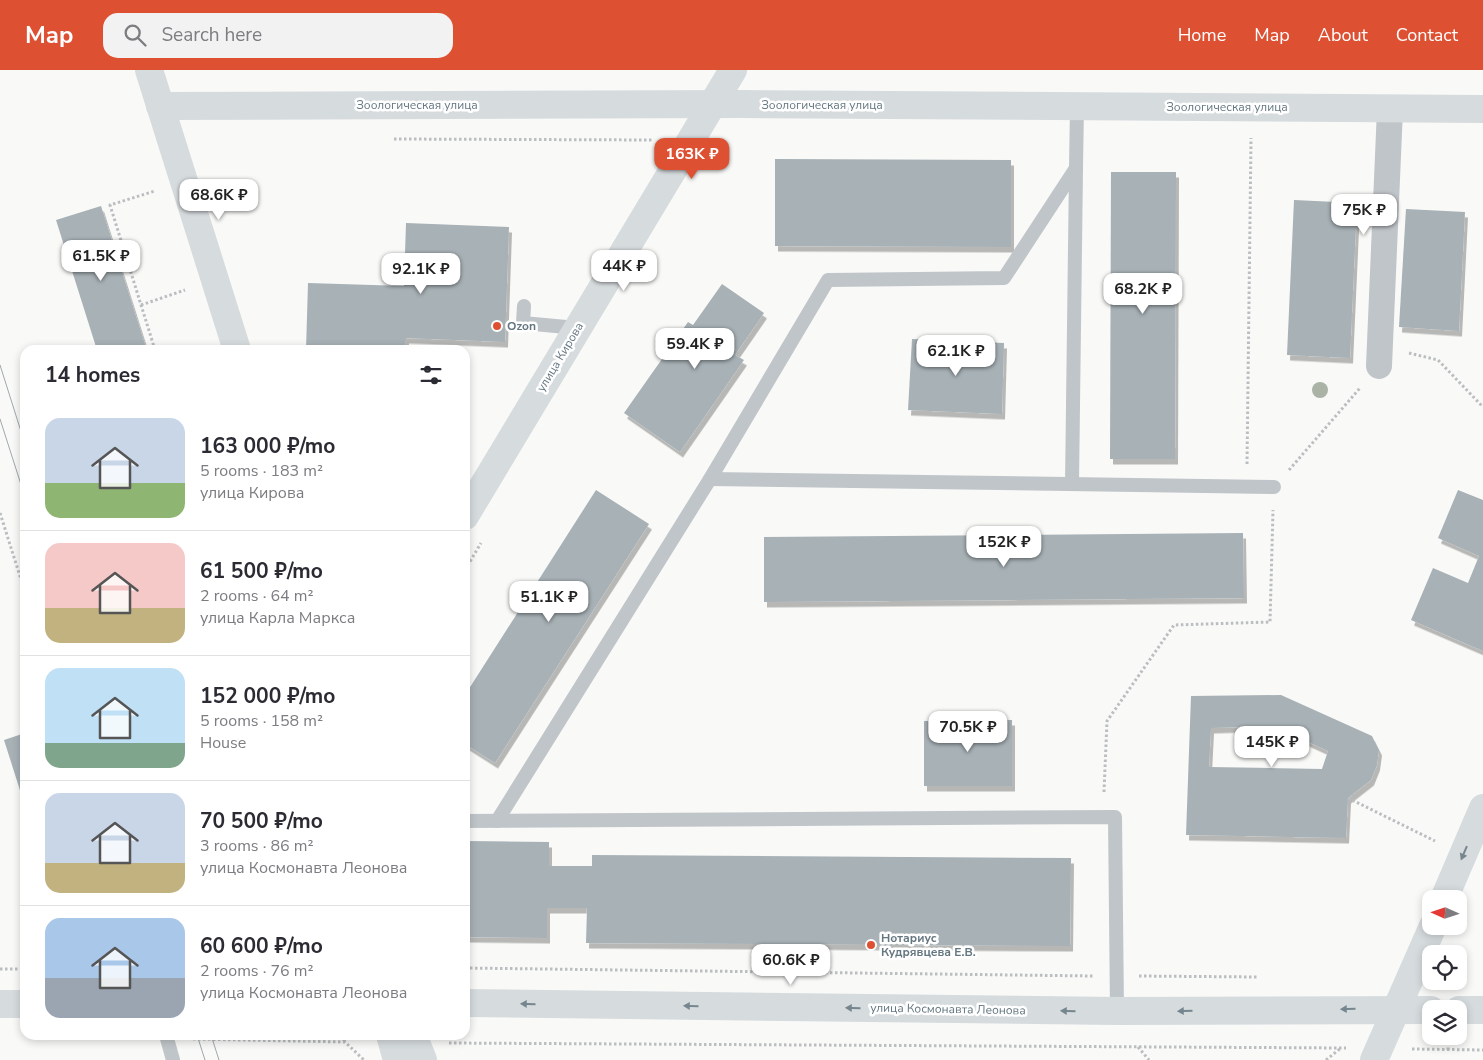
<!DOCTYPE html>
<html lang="en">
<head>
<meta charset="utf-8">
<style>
  body { margin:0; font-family:"Nunito Sans",sans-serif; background:#f2f2f3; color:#2b2b33; height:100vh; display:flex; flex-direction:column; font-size:19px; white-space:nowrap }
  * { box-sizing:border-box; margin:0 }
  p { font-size:16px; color:#7c7c81 }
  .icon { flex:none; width:28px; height:28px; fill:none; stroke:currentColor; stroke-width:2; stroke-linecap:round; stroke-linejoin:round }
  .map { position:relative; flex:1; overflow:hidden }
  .sheet { position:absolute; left:20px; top:275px; width:450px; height:695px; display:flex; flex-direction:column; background:#fff; border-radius:15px; box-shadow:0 2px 8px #0003 }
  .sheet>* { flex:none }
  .needle { width:32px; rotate:273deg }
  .controls { position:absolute; left:1422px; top:820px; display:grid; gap:10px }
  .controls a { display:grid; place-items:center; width:45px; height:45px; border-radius:10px; background:#fff; box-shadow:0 2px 8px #0003; font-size:25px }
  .price { position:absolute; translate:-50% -42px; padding:0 11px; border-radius:10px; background:#fff; color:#222; font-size:16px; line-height:32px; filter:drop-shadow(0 1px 2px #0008) }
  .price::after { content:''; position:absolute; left:50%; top:30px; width:15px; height:11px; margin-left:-8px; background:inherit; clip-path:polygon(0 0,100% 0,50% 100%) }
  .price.active { background:#de5032; color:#fff }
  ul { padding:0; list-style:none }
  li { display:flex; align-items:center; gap:15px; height:125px; padding:0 25px }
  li+li { border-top:1px solid #e1e1e2 }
  li span { display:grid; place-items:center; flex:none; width:140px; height:100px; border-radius:15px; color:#555 }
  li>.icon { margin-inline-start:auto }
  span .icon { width:60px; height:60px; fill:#fffc; stroke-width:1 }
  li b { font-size:21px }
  h2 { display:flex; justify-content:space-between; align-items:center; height:60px; padding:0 25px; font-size:21px }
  header { display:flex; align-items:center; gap:30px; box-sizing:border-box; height:70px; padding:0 25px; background:#de5032; color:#fff }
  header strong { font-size:24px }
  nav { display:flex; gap:28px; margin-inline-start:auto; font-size:18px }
  .search { width:350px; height:45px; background:#f2f2f3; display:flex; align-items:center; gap:12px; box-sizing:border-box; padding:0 18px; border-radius:15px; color:#7c7c81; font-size:19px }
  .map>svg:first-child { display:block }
  .building { fill:#a7b1b6; fill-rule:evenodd; filter:url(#shadow) }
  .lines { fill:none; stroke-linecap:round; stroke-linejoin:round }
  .path { stroke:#bbbec1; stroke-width:3; stroke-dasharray:2.5 2.5; stroke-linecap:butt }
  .lane { stroke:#c0c5c9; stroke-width:14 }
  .street { stroke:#c0c5c9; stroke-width:26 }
  .secondary { stroke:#d6dbde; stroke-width:28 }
  .tram { stroke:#a0a8ad; stroke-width:1 }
  .tree { fill:#aab3a6 }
  .oneway { fill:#76868f }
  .poi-dot { fill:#de5032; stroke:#fff; stroke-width:2 }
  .labels { text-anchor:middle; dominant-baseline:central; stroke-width:5; stroke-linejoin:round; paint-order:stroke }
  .street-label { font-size:12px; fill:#657781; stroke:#fff }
  .poi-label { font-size:12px; font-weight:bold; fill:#657781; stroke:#fff; text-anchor:start }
</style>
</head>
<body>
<header>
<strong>Map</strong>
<div class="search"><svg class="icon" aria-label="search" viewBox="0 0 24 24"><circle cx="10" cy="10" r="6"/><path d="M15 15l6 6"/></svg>Search here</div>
<nav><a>Home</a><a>Map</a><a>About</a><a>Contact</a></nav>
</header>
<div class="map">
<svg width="1483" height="990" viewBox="0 0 1483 990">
  <defs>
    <filter id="shadow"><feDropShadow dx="3" dy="5.5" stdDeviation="0" flood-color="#0004"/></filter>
  </defs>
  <rect width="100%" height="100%" fill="#f9f9f7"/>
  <!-- building -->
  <g class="building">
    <polygon points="775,89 1011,90 1011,177 775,176"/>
    <polygon points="1111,102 1176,102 1175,389 1110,389"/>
    <polygon points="1294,130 1357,133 1350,288 1287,285"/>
    <polygon points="101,136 142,265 147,280 97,280 56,150"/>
    <polygon points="1406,139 1465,142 1459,261 1399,257"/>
    <polygon points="406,153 509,157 505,272 406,268 405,280 306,280 308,213 404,216"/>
    <polygon points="722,214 764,243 735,285 744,290 680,382 624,343 688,252 693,255"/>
    <polygon points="912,269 1004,273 1002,344 908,340"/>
    <polygon points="596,420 649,454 495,693 465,674 465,625"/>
    <polygon points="1458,420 1483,430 1483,581 1411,550 1433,498 1468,513 1479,486 1438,468"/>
    <polygon points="1243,463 1244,528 764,532 764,467"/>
    <path d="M1281,625L1372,666L1379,680L1377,695L1371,710L1348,728L1346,768L1186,765L1191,626ZM1273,656L1328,681L1322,699L1209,697L1211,658Z"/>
    <polygon points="1012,650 1012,716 924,716 924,651"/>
    <polygon points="25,663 25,736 4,670"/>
    <polygon points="465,771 549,772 549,796 592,796 592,785 1071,788 1070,876 586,873 587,838 547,838 547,868 465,867"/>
  </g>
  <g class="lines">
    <!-- path -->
    <g class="path">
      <polyline points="394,69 654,70"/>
      <polyline points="141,235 185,220"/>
      <polyline points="155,280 110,135 155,121"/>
      <polyline points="1409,283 1438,290 1483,337"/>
      <polyline points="1247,394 1251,68"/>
      <polyline points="1289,400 1360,318"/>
      <polyline points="0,443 25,522"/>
      <polyline points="465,500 481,473"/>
      <polyline points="1104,722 1107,651 1174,555 1270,552 1273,440"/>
      <polyline points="1348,728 1435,771"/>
      <polyline points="465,898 1093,906"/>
      <polyline points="0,899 25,899"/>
      <polyline points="1139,906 1258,907"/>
      <polyline points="89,965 144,966"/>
      <polyline points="341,965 345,972"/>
      <polyline points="193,969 345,972 364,990"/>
      <polyline points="449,973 1346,978"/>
      <polyline points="1138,977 1149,990"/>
      <polyline points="1412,979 1483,980"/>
      <polyline points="1448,980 1448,968"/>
      <polyline points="1326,990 1341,978"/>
    </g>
    <!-- lane -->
    <g class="lane">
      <polyline points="524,236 523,253 577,258"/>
      <polyline points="710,409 1274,417"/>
      <polyline points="1072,414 1076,99"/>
      <polyline points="465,751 1115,747 1117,941"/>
      <polyline points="497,751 710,409 828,210 1004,208 1076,98 1077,36"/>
      <polyline points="166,965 173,990"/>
    </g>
    <!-- street -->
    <polyline class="street" points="1379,296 1390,39"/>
    <!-- secondary -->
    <g class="secondary">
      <polyline points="149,0 237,280"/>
      <polyline points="160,36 743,34 1483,39"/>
      <polyline points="465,446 733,0"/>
      <polyline points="1444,829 1483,738"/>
      <polyline points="465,933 1117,941 1431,940"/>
      <polyline points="0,934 25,934"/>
      <polyline points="1459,940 1483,940"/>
      <polyline points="390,965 397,990"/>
      <polyline points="413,965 423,990"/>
      <polyline points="1374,990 1433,856"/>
    </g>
    <!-- tram -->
    <g class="tram">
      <polyline points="0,295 25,374"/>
      <polyline points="0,349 25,427"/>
      <polyline points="197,965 205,990"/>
      <polyline points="211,965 219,990"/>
    </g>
  </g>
  <!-- trees -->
  <circle class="tree" cx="1320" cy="320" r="8"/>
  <!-- one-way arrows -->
  <defs><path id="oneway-solid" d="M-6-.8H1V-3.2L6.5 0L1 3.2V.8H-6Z" transform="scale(1.25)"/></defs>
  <g class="oneway">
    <use href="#oneway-solid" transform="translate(1464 783) rotate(113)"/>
    <use href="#oneway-solid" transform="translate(528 934) rotate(-179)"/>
    <use href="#oneway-solid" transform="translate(691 936) rotate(-179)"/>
    <use href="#oneway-solid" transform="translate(853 938) rotate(-179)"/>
    <use href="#oneway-solid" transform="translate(1348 939) rotate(179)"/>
    <use href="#oneway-solid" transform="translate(1068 941) rotate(-179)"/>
    <use href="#oneway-solid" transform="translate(1185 941) rotate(179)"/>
  </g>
  <!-- markers -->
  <g class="poi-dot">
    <circle cx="497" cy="256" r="5"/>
    <circle cx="871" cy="875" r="5"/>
  </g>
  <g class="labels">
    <!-- street labels -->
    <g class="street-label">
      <text x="417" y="35">Зоологическая улица</text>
      <text x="822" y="35">Зоологическая улица</text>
      <text x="1227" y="37">Зоологическая улица</text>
      <text transform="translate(560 287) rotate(-59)">улица Кирова</text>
      <text transform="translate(948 939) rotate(1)">улица Космонавта Леонова</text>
    </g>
    <!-- poi labels -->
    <g class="poi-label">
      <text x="507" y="256">Ozon</text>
      <text x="881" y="868">Нотариус<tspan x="881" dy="14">Кудрявцева Е.В.</tspan></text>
    </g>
  </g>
</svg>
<div class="controls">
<a><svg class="needle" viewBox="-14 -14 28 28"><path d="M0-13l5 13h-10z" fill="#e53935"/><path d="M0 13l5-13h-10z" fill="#7c7c81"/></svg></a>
<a><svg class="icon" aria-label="locate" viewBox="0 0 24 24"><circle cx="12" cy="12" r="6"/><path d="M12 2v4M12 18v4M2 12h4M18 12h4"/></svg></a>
<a><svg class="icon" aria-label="layers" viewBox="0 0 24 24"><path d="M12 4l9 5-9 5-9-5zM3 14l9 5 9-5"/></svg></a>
</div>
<b class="price active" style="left:692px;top:110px">163K ₽</b>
<b class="price" style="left:219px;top:151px">68.6K ₽</b>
<b class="price" style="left:1364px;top:166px">75K ₽</b>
<b class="price" style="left:101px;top:212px">61.5K ₽</b>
<b class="price" style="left:624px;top:222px">44K ₽</b>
<b class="price" style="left:421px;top:225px">92.1K ₽</b>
<b class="price" style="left:1143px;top:245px">68.2K ₽</b>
<b class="price" style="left:695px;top:300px">59.4K ₽</b>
<b class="price" style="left:956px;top:307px">62.1K ₽</b>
<b class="price" style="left:1004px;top:498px">152K ₽</b>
<b class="price" style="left:549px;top:553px">51.1K ₽</b>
<b class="price" style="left:968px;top:683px">70.5K ₽</b>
<b class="price" style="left:1272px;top:698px">145K ₽</b>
<b class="price" style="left:791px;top:916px">60.6K ₽</b>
<section class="sheet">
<h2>14 homes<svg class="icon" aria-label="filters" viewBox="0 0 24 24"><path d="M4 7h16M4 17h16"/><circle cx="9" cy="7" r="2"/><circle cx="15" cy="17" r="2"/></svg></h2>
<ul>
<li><span style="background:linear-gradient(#c9d6e8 65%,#8fb573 0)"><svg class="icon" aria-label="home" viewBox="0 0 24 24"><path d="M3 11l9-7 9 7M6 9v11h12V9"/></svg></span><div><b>163 000 ₽/mo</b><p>5 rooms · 183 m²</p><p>улица Кирова</p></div></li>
<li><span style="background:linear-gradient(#f6c9c9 65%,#c2b280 0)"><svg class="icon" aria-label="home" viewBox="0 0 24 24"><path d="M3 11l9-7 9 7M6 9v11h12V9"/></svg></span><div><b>61 500 ₽/mo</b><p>2 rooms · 64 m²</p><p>улица Карла Маркса</p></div></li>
<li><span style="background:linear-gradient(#bfe0f5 75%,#7fa58c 0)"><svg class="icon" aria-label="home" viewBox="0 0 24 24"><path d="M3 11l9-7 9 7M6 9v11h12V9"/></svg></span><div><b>152 000 ₽/mo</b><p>5 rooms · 158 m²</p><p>House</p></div></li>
<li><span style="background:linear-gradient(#c9d6e8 70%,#c2b280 0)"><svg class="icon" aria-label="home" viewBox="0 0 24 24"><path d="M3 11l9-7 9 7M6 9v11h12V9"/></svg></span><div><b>70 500 ₽/mo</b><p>3 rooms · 86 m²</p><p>улица Космонавта Леонова</p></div></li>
<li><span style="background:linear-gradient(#a9c7e8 60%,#9aa5b1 0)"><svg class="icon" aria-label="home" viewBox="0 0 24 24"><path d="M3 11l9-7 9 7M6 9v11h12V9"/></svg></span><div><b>60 600 ₽/mo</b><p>2 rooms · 76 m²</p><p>улица Космонавта Леонова</p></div></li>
</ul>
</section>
</div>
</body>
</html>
